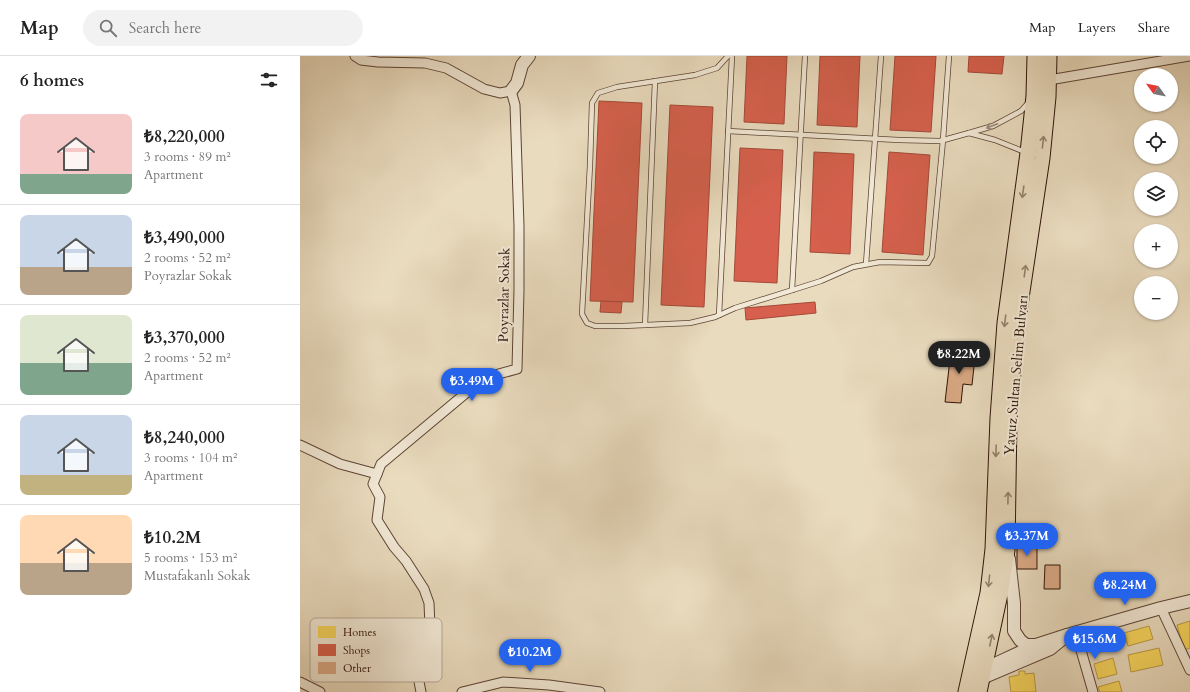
<!DOCTYPE html>
<html lang="en">
<head>
<meta charset="utf-8">
<style>
  body { margin:0; font-family:Cardo,serif; background:#f2f2f2; color:#222; height:100vh; display:flex; flex-direction:column; font-size:15px; white-space:nowrap }
  * { box-sizing:border-box; margin:0 }
  p { font-size:13px; color:#767676 }
  .icon { flex:none; width:22px; height:22px; fill:none; stroke:currentColor; stroke-width:2; stroke-linecap:round; stroke-linejoin:round }
  .map { position:relative; flex:1; overflow:hidden }
  .side { display:flex; flex-direction:column; background:#fff; width:300px }
  .side>* { flex:none }
  .needle { width:26px; rotate:303deg }
  .controls { position:absolute; left:834px; top:12px; display:grid; gap:8px }
  .controls a { display:grid; place-items:center; width:44px; height:44px; border-radius:50%; background:#fff; box-shadow:0 1px 3px #0004; font-size:20px }
  .price { position:absolute; translate:-50% -34px; padding:0 9px; border-radius:14px; background:#2563eb; color:#fff; font-size:13px; line-height:26px; filter:drop-shadow(0 1px 2px #0008) }
  .price::after { content:''; position:absolute; left:50%; top:24px; width:12px; height:9px; margin-left:-6px; background:inherit; clip-path:polygon(0 0,100% 0,50% 100%) }
  .price.current { background:#222; color:#fff }
  ul { padding:0; list-style:none }
  li { display:flex; align-items:center; gap:12px; height:100px; padding:0 20px }
  li+li { border-top:1px solid #e0e0e0 }
  li span { display:grid; place-items:center; flex:none; width:112px; height:80px; border-radius:8px; color:#555 }
  li>.icon { margin-inline-start:auto }
  span .icon { width:48px; height:48px; fill:#fffc; stroke-width:1 }
  li b { font-size:17px }
  h2 { display:flex; justify-content:space-between; align-items:center; height:48px; padding:0 20px; font-size:17px }
  header { display:flex; align-items:center; gap:24px; box-sizing:border-box; height:56px; padding:0 20px; background:#fff; border-bottom:1px solid #e0e0e0 }
  header strong { font-size:19px }
  nav { display:flex; gap:22px; margin-inline-start:auto; font-size:14px }
  .search { width:280px; height:36px; background:#f2f2f2; display:flex; align-items:center; gap:10px; box-sizing:border-box; padding:0 14px; border-radius:22px; color:#767676; font-size:15px }
  main { display:flex; flex:1; min-height:0 }
  .map>svg:first-child { display:block }
  .homes { fill:#f6d55c; stroke:#ba9a42 }
  .shops { fill:#d6604d; stroke:#a44938 }
  .building { fill:#dbaa86; stroke:#2e1207 }
  .lines { fill:none; stroke-linecap:round; stroke-linejoin:round }
  .service-casing { stroke:#5d4435; stroke-width:6 }
  .minor-casing { stroke:#5d4435; stroke-width:11 }
  .tertiary-casing { stroke:#5d4435; stroke-width:14 }
  .primary-casing { stroke:#2e1207; stroke-width:17 }
  .service { stroke:#f1e8d5; stroke-width:4.5 }
  .minor { stroke:#f1e8d5; stroke-width:9 }
  .tertiary { stroke:#f1e8d5; stroke-width:12 }
  .primary { stroke:#e9dbbe; stroke-width:15 }
  .oneway { stroke:#998878 }
  .oneway2 { stroke:#95816c }
  .labels { text-anchor:middle; dominant-baseline:central; stroke-width:4; stroke-linejoin:round; paint-order:stroke }
  .street-label { font-size:14px; fill:#2e1207; stroke:#f1e8d5 }
  .key { fill:#f1e8d5; stroke:#b6a897; stroke-width:1 }
  .key-label { font-size:11px; fill:#2e1207 }
</style>
</head>
<body>
<header>
<strong>Map</strong>
<div class="search"><svg class="icon" aria-label="search" viewBox="0 0 24 24"><circle cx="10" cy="10" r="6"/><path d="M15 15l6 6"/></svg>Search here</div>
<nav><a>Map</a><a>Layers</a><a>Share</a></nav>
</header>
<main>
<section class="side">
<h2>6 homes<svg class="icon" aria-label="filters" viewBox="0 0 24 24"><path d="M4 7h16M4 17h16"/><circle cx="9" cy="7" r="2"/><circle cx="15" cy="17" r="2"/></svg></h2>
<ul>
<li><span style="background:linear-gradient(#f6c9c9 75%,#7fa58c 0)"><svg class="icon" aria-label="home" viewBox="0 0 24 24"><path d="M3 11l9-7 9 7M6 9v11h12V9"/></svg></span><div><b>₺8,220,000</b><p>3 rooms · 89 m²</p><p>Apartment</p></div></li>
<li><span style="background:linear-gradient(#c9d6e8 65%,#b9a48a 0)"><svg class="icon" aria-label="home" viewBox="0 0 24 24"><path d="M3 11l9-7 9 7M6 9v11h12V9"/></svg></span><div><b>₺3,490,000</b><p>2 rooms · 52 m²</p><p>Poyrazlar Sokak</p></div></li>
<li><span style="background:linear-gradient(#dfe7d0 60%,#7fa58c 0)"><svg class="icon" aria-label="home" viewBox="0 0 24 24"><path d="M3 11l9-7 9 7M6 9v11h12V9"/></svg></span><div><b>₺3,370,000</b><p>2 rooms · 52 m²</p><p>Apartment</p></div></li>
<li><span style="background:linear-gradient(#c9d6e8 75%,#c2b280 0)"><svg class="icon" aria-label="home" viewBox="0 0 24 24"><path d="M3 11l9-7 9 7M6 9v11h12V9"/></svg></span><div><b>₺8,240,000</b><p>3 rooms · 104 m²</p><p>Apartment</p></div></li>
<li><span style="background:linear-gradient(#ffd9b3 60%,#b9a48a 0)"><svg class="icon" aria-label="home" viewBox="0 0 24 24"><path d="M3 11l9-7 9 7M6 9v11h12V9"/></svg></span><div><b>₺10.2M</b><p>5 rooms · 153 m²</p><p>Mustafakanlı Sokak</p></div></li>
</ul>
</section>
<div class="map">
<svg width="890" height="636" viewBox="0 0 890 636">
  <rect width="100%" height="100%" fill="#e9dbbe"/>
  <filter id="stains"><feTurbulence type="fractalNoise" baseFrequency=".005" numOctaves="4"/><feColorMatrix values="0 0 0 0 .2 0 0 0 0 .09 0 0 0 0 .02 0 0 0 .5 -.17"/></filter>
  <radialGradient id="worn" r=".72"><stop offset=".6" stop-color="#630" stop-opacity="0"/><stop offset="1" stop-color="#630" stop-opacity=".3"/></radialGradient>
  <!-- homes -->
  <g class="homes">
    <polygon points="890,565 890,592 884,594 877,569"/>
    <polygon points="849,570 853,583 828,590 824,577"/>
    <polygon points="817,580 819,591 793,598 790,587"/>
    <polygon points="859,592 863,609 831,616 828,599"/>
    <polygon points="813,602 817,618 798,623 794,608"/>
    <polygon points="719,615 725,615 725,618 734,617 736,636 711,636 709,621 719,619"/>
    <polygon points="819,625 822,636 800,636 798,631"/>
  </g>
  <!-- shops -->
  <g class="shops">
    <polygon points="447,0 487,0 484,68 444,66"/>
    <polygon points="520,0 560,0 557,71 517,69"/>
    <polygon points="595,0 636,0 631,76 590,74"/>
    <polygon points="669,0 704,0 702,18 668,16"/>
    <polygon points="299,45 342,47 333,246 290,245"/>
    <polygon points="370,49 413,51 404,251 361,249"/>
    <polygon points="440,92 483,94 477,227 434,225"/>
    <polygon points="514,96 554,98 550,198 510,196"/>
    <polygon points="589,96 630,99 623,199 582,196"/>
    <polygon points="301,245 322,246 321,257 300,256"/>
    <polygon points="515,246 516,257 446,264 445,252"/>
  </g>
  <!-- building -->
  <g class="building">
    <polygon points="651,295 670,297 670,300 675,301 672,329 663,328 661,347 645,346"/>
    <rect x="717" y="489" width="20" height="24"/>
    <polygon points="745,509 760,509 760,533 744,533"/>
  </g>
  <g class="lines">
    <!-- service casing -->
    <g class="service-casing">
      <g id="service">
        <polyline points="428,0 417,12 395,19 317,31 298,37 292,47 290,109 282,258 287,267 295,270 323,270 390,267 415,261 435,252 521,225 553,211 580,206 628,207 632,200 643,84 649,0"/>
        <polyline points="428,75 599,84 640,85 669,77"/>
        <polyline points="725,96 695,84 669,77 693,70 721,55 729,46"/>
        <polyline points="566,208 581,0"/>
        <polyline points="492,234 505,0"/>
        <polyline points="419,259 432,0"/>
        <polyline points="345,269 355,25"/>
      </g>
    </g>
    <!-- minor casing -->
    <g class="minor-casing">
      <g id="minor">
        <polyline points="55,0 61,4 78,6 125,7 146,12 184,33 200,37 211,35 215,49 219,170 219,234 217,313 184,322 81,408 73,428 80,441 77,464 94,491 106,505 124,533 129,547 130,571 115,605 121,636"/>
        <polyline points="749,24 890,0"/>
        <polyline points="0,389 40,408 77,418"/>
        <polyline points="861,552 890,614"/>
        <polyline points="776,577 793,636"/>
        <polyline points="0,626 20,636"/>
        <polyline points="162,636 203,626 249,629 300,636"/>
      </g>
    </g>
    <!-- tertiary casing -->
    <g class="tertiary-casing">
      <g id="tertiary">
        <polyline points="211,35 217,27 222,9 229,0"/>
        <polyline points="709,503 714,547 714,575 720,584 726,589 736,589"/>
        <polyline points="767,579 861,552 890,545"/>
        <polyline points="682,622 750,593 767,579 736,589 697,607 685,610"/>
      </g>
    </g>
    <!-- primary casing -->
    <g class="primary-casing">
      <g id="primary">
        <polyline points="666,636 688,537 693,493 698,362 705,267 728,97 734,40 735,0"/>
        <polyline points="679,636 700,538 707,494 709,363 717,269 742,102 748,41 749,0"/>
      </g>
    </g>
    <!-- service -->
    <use href="#service" class="service"/>
    <!-- minor -->
    <use href="#minor" class="minor"/>
    <!-- tertiary -->
    <use href="#tertiary" class="tertiary"/>
    <!-- primary -->
    <use href="#primary" class="primary"/>
  </g>
  <!-- one-way arrows -->
  <defs><path id="oneway-shaft" d="M-6 0H5M1.5-3L5.5 0L1.5 3" fill="none" stroke-width="1.6" stroke-linecap="round" stroke-linejoin="round"/></defs>
  <use class="oneway" href="#oneway-shaft" transform="translate(692 70) rotate(159)"/>
  <g class="oneway2">
    <use href="#oneway-shaft" transform="translate(743 86) rotate(-84)"/>
    <use href="#oneway-shaft" transform="translate(723 136) rotate(98)"/>
    <use href="#oneway-shaft" transform="translate(725 215) rotate(-82)"/>
    <use href="#oneway-shaft" transform="translate(705 265) rotate(97)"/>
    <use href="#oneway-shaft" transform="translate(696 395) rotate(92)"/>
    <use href="#oneway-shaft" transform="translate(708 442) rotate(-89)"/>
    <use href="#oneway-shaft" transform="translate(689 525) rotate(96)"/>
    <use href="#oneway-shaft" transform="translate(691 584) rotate(-78)"/>
  </g>
  <g class="labels">
    <!-- street labels -->
    <g class="street-label">
      <text transform="translate(204 239) rotate(-89)">Poyrazlar Sokak</text>
      <text transform="translate(716 319) rotate(-85)">Yavuz Sultan Selim Bulvarı</text>
    </g>
  </g>
  <!-- legend -->
  <rect x="10" y="562" width="132" height="64" rx="6" class="key"/>
  <rect x="18" y="570" width="18" height="12" fill="#f6d55c"/>
  <rect x="18" y="588" width="18" height="12" fill="#d6604d"/>
  <rect x="18" y="606" width="18" height="12" fill="#dbaa86"/>
  <g class="key-label">
    <text x="43" y="580">Homes</text>
    <text x="43" y="598">Shops</text>
    <text x="43" y="616">Other</text>
  </g>
  <rect width="100%" height="100%" filter="url(#stains)"/>
  <rect width="100%" height="100%" fill="url(#worn)"/>
</svg>
<div class="controls">
<a><svg class="needle" viewBox="-14 -14 28 28"><path d="M0-13l5 13h-10z" fill="#e53935"/><path d="M0 13l5-13h-10z" fill="#767676"/></svg></a>
<a><svg class="icon" aria-label="locate" viewBox="0 0 24 24"><circle cx="12" cy="12" r="6"/><path d="M12 2v4M12 18v4M2 12h4M18 12h4"/></svg></a>
<a><svg class="icon" aria-label="layers" viewBox="0 0 24 24"><path d="M12 4l9 5-9 5-9-5zM3 14l9 5 9-5"/></svg></a>
<a>+</a>
<a>−</a>
</div>
<b class="price current" style="left:659px;top:319px">₺8.22M</b>
<b class="price" style="left:172px;top:346px">₺3.49M</b>
<b class="price" style="left:727px;top:501px">₺3.37M</b>
<b class="price" style="left:825px;top:550px">₺8.24M</b>
<b class="price" style="left:795px;top:604px">₺15.6M</b>
<b class="price" style="left:230px;top:617px">₺10.2M</b>
</div>
</main>
</body>
</html>
